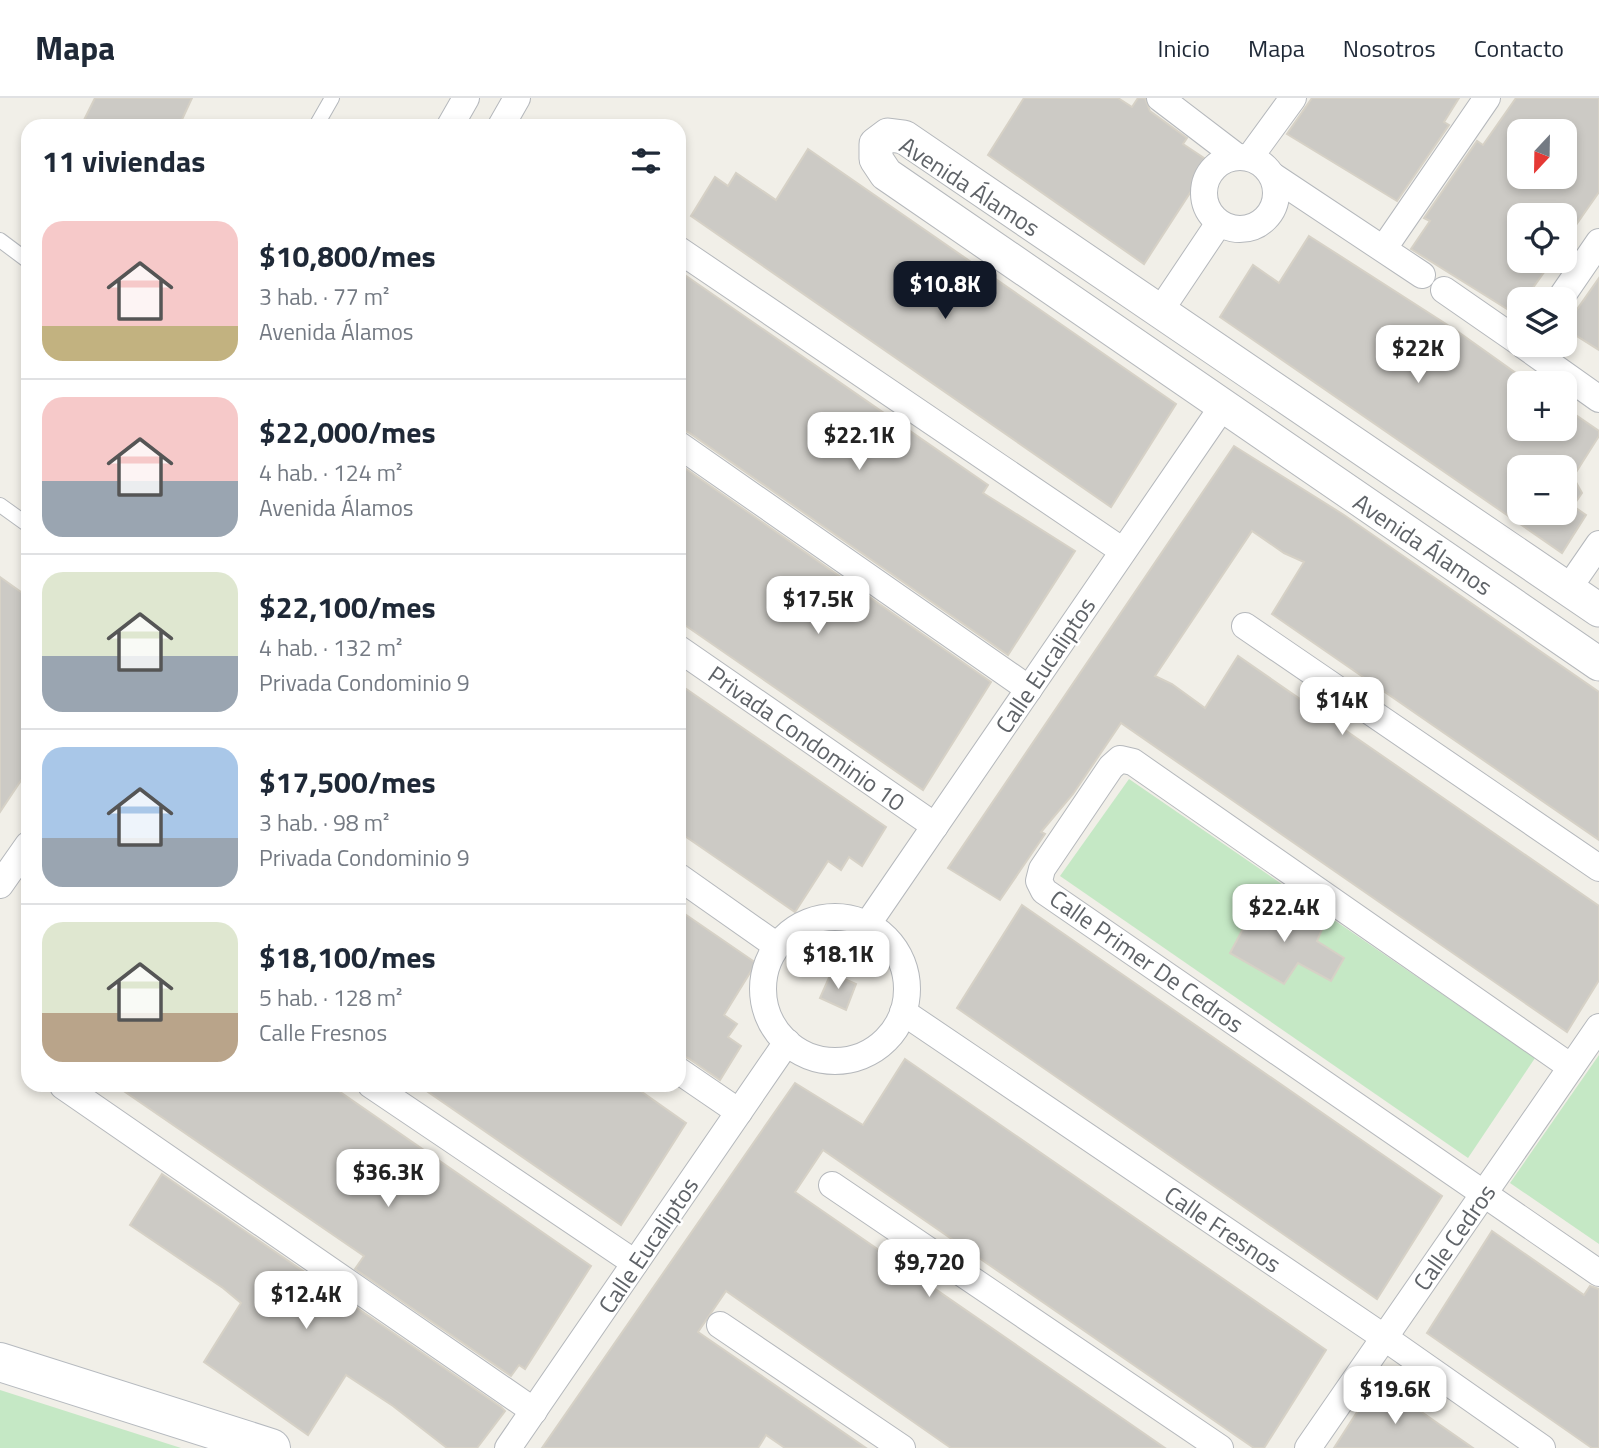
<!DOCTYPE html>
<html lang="es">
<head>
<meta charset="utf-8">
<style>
  body { margin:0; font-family:"Titillium Web",sans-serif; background:#f6f6f7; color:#1f2937; height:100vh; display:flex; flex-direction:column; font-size:26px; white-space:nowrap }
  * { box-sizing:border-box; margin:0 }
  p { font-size:23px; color:#747a83 }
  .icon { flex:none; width:38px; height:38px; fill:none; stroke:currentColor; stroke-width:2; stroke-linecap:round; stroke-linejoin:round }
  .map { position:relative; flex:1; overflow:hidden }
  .drawer { position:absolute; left:21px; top:21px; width:665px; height:973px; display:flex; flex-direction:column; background:#fff; border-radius:21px; box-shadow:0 4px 10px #0003 }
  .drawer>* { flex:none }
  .needle { width:46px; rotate:202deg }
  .tools { position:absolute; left:1507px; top:21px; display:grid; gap:14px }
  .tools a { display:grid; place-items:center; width:70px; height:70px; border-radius:14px; background:#fff; box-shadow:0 4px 10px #0003; font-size:35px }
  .price { position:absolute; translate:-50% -60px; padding:0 16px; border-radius:14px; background:#fff; color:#222; font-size:23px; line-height:46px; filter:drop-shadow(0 2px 4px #0008) }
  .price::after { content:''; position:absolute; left:50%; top:42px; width:21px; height:16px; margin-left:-10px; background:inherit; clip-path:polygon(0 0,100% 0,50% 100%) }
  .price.on { background:#111827; color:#fff }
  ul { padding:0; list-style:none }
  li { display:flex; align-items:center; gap:21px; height:175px; padding:0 21px }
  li+li { border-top:2px solid #e0e1e3 }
  li span { display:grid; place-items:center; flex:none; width:196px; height:140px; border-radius:21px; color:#555 }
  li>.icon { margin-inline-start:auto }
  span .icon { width:84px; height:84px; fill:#fffc; stroke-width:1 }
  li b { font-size:30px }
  h2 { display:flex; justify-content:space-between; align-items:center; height:84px; padding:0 21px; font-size:30px }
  header { display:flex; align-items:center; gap:42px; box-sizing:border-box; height:98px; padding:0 35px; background:#fff; border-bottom:2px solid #e0e1e3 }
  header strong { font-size:33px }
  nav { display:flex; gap:38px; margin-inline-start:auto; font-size:24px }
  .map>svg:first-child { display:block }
  .green { fill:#c5e8c5 }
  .building { fill:#cccac5; stroke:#d6d1c6; stroke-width:2; fill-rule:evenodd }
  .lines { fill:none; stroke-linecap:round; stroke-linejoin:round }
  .service-casing { stroke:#b5b8bc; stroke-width:16 }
  .minor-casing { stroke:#b5b8bc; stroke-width:28 }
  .tertiary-casing { stroke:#b5b8bc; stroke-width:35 }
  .secondary-casing { stroke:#b6babf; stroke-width:40 }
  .service { stroke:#fff; stroke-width:14 }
  .minor { stroke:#fff; stroke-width:26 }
  .tertiary { stroke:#fff; stroke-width:33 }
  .secondary { stroke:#fff; stroke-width:38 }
  .labels { text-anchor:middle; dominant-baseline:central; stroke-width:5; stroke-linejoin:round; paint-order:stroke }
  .street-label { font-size:24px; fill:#5f6368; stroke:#fff }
</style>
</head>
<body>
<header>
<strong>Mapa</strong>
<nav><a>Inicio</a><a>Mapa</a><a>Nosotros</a><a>Contacto</a></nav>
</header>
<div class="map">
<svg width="1599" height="1350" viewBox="0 0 1599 1350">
  <rect width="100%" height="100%" fill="#f1efe8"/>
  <!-- green -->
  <g class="green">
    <polygon points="1129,681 1535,960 1468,1060 1060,778"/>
    <polygon points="1599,957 1599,1146 1510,1085"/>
    <polygon points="0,1292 181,1350 0,1350"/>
  </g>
  <!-- building -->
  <g class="building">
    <polygon points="95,0 192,0 179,28 81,28"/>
    <polygon points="1024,0 1118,0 1132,9 1138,0 1145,0 1150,13 1187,40 1183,46 1210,64 1144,166 988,57"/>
    <polygon points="1312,0 1459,0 1444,24 1449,27 1397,103 1287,36"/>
    <path d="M1516,0H1599V94L1564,144V117H1519V163H1552L1525,201H1519V210L1515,216L1411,151L1430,123L1424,120L1477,43L1483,47ZM1519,33H1564V79H1519Z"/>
    <polygon points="808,51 1176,306 1111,409 691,118 715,79 728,88 736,75 776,102"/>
    <path d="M1309,138L1457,233L1530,285H1519V331H1564V309L1599,333V338L1573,379L1582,395L1573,408L1586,417L1562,455L1220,219L1253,167L1279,185ZM1519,369H1564V415H1519Z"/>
    <polygon points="679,173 988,387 983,395 1075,453 1008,557 688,334 679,331"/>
    <polygon points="1599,180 1599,252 1564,230"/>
    <polygon points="1234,348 1344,417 1599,594 1599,742 1272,516 1304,464 1284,455 1252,433 1155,578 1172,586 1205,610 1238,558 1599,808 1599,882 1567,934 1121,625 1073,696 1041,734 1045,736 1000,802 948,770"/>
    <polygon points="679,366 991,584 923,692 679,523"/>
    <polygon points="0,479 28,499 28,672 0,714"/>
    <polygon points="679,586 886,729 862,768 849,759 841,772 828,763 795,814 679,734"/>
    <polygon points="1260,799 1323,829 1317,843 1344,860 1331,883 1298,865 1284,886 1230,855"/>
    <polygon points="1022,807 1442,1098 1377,1201 957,910"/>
    <polygon points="679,812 756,865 724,917 737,926 728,939 741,948 720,982 688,960 679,957"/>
    <polygon points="831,875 856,886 846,912 820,900"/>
    <polygon points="905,961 1326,1252 1264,1350 1254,1350 823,1052 795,1094 1165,1350 951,1350 726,1193 698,1234 866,1350 785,1350 766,1337 758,1350 542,1350 795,985 863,1027"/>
    <polygon points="115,987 330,987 591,1168 525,1271 519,1267 511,1278 355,1171 364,1158"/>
    <polygon points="418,987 632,987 686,1025 621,1127"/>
    <polygon points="162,1076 501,1309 505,1313 477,1350 447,1350 393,1308 346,1277 308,1337 204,1264 241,1205 223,1190 130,1127"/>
    <polygon points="1492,1133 1584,1197 1590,1188 1599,1191 1599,1350 1592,1350 1427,1235"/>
    <polygon points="1377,1283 1403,1301 1473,1350 1334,1350"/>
  </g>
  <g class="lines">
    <!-- service casing -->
    <g class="service-casing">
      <g id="service">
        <polyline points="316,28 332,0"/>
        <polyline points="0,142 28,163"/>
        <polyline points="0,407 28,427"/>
      </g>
    </g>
    <!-- minor casing -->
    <g class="minor-casing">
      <g id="minor">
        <polyline points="1160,0 1236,58"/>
        <polyline points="450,28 466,0"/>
        <polyline points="501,28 517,0"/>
        <circle cx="1240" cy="95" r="36"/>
        <polyline points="1250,59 1293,0"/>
        <polyline points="1273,78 1422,177"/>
        <polyline points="1384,150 1487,0"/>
        <polyline points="679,152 1123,453"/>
        <polyline points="1444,192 1519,244"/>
        <polyline points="1560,201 1599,144"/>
        <polyline points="1160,213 1219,125"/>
        <polyline points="1523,247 1599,301"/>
        <polyline points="679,347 1029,591"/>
        <polyline points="1568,491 1599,446"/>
        <polyline points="1245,528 1599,770"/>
        <polyline points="679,551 935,728"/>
        <polyline points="679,779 777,848"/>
        <polyline points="0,787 28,747"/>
        <circle cx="835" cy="891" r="72"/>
        <polyline points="867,827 1223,308"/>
        <polyline points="903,914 1385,1240 1542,1350"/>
        <polyline points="1571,969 1133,664 1120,661 1111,669 1042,771 1039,783 1044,793 1599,1175"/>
        <polyline points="679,973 739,1014"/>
        <polyline points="371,987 635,1165"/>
        <polyline points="63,988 534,1313"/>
        <polyline points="832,1087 1220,1350"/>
        <polyline points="720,1227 902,1350"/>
        <polyline points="508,1350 787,944"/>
        <polyline points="1308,1350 1599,929"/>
      </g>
    </g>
    <!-- tertiary casing -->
    <g class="tertiary-casing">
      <polyline id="tertiary" points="1599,512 904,39 888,37 876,46 876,61 886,76 1599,566"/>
    </g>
    <!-- secondary casing -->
    <g class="secondary-casing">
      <polyline id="secondary" points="0,1264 271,1350"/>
    </g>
    <!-- service -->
    <use href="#service" class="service"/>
    <!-- minor -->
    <use href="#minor" class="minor"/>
    <!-- tertiary -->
    <use href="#tertiary" class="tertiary"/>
    <!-- secondary -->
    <use href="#secondary" class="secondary"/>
  </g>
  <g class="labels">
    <!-- street labels -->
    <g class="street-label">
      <text transform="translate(970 88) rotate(33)">Avenida Álamos</text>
      <text transform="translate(1423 446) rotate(34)">Avenida Álamos</text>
      <text transform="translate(1045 567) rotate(-56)">Calle Eucaliptos</text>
      <text transform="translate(807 640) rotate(35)">Privada Condominio 10</text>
      <text transform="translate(1147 863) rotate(35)">Calle Primer De Cedros</text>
      <text transform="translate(1223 1131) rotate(34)">Calle Fresnos</text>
      <text transform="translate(1454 1139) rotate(-55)">Calle Cedros</text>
      <text transform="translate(648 1147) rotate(-56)">Calle Eucaliptos</text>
    </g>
  </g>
</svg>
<div class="tools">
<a><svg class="needle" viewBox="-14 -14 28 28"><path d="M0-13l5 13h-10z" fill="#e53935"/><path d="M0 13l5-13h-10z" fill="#747a83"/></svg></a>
<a><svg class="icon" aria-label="locate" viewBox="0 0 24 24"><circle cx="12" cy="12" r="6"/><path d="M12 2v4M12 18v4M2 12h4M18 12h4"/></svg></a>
<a><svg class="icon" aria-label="layers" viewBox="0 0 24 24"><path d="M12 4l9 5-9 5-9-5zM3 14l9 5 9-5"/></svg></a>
<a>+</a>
<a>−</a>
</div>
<b class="price on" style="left:945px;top:223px">$10.8K</b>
<b class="price" style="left:1418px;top:287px">$22K</b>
<b class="price" style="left:859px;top:374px">$22.1K</b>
<b class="price" style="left:818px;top:538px">$17.5K</b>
<b class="price" style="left:1342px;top:639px">$14K</b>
<b class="price" style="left:1284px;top:846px">$22.4K</b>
<b class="price" style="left:838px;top:893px">$18.1K</b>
<b class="price" style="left:388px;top:1111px">$36.3K</b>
<b class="price" style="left:929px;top:1201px">$9,720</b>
<b class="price" style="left:306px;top:1233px">$12.4K</b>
<b class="price" style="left:1395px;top:1328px">$19.6K</b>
<section class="drawer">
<h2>11 viviendas<svg class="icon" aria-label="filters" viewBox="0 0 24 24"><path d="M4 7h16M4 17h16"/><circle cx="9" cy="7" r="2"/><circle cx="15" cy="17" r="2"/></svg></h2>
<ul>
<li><span style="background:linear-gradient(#f6c9c9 75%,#c2b280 0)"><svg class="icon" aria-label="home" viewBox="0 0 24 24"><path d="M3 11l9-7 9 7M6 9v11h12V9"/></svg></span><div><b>$10,800/mes</b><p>3 hab. · 77 m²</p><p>Avenida Álamos</p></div></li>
<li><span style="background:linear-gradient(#f6c9c9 60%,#9aa5b1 0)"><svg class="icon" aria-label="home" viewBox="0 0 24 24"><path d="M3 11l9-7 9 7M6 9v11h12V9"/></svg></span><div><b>$22,000/mes</b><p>4 hab. · 124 m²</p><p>Avenida Álamos</p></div></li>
<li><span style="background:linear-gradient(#dfe7d0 60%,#9aa5b1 0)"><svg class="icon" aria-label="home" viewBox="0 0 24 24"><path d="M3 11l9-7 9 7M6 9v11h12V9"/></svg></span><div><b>$22,100/mes</b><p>4 hab. · 132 m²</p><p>Privada Condominio 9</p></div></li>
<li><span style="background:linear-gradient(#a9c7e8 65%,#9aa5b1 0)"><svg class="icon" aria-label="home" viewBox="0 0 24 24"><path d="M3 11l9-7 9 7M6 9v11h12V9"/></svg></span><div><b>$17,500/mes</b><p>3 hab. · 98 m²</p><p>Privada Condominio 9</p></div></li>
<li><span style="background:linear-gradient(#dfe7d0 65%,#b9a48a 0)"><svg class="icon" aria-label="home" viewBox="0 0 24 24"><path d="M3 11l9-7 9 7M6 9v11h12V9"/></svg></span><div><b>$18,100/mes</b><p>5 hab. · 128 m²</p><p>Calle Fresnos</p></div></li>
</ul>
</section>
</div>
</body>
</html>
